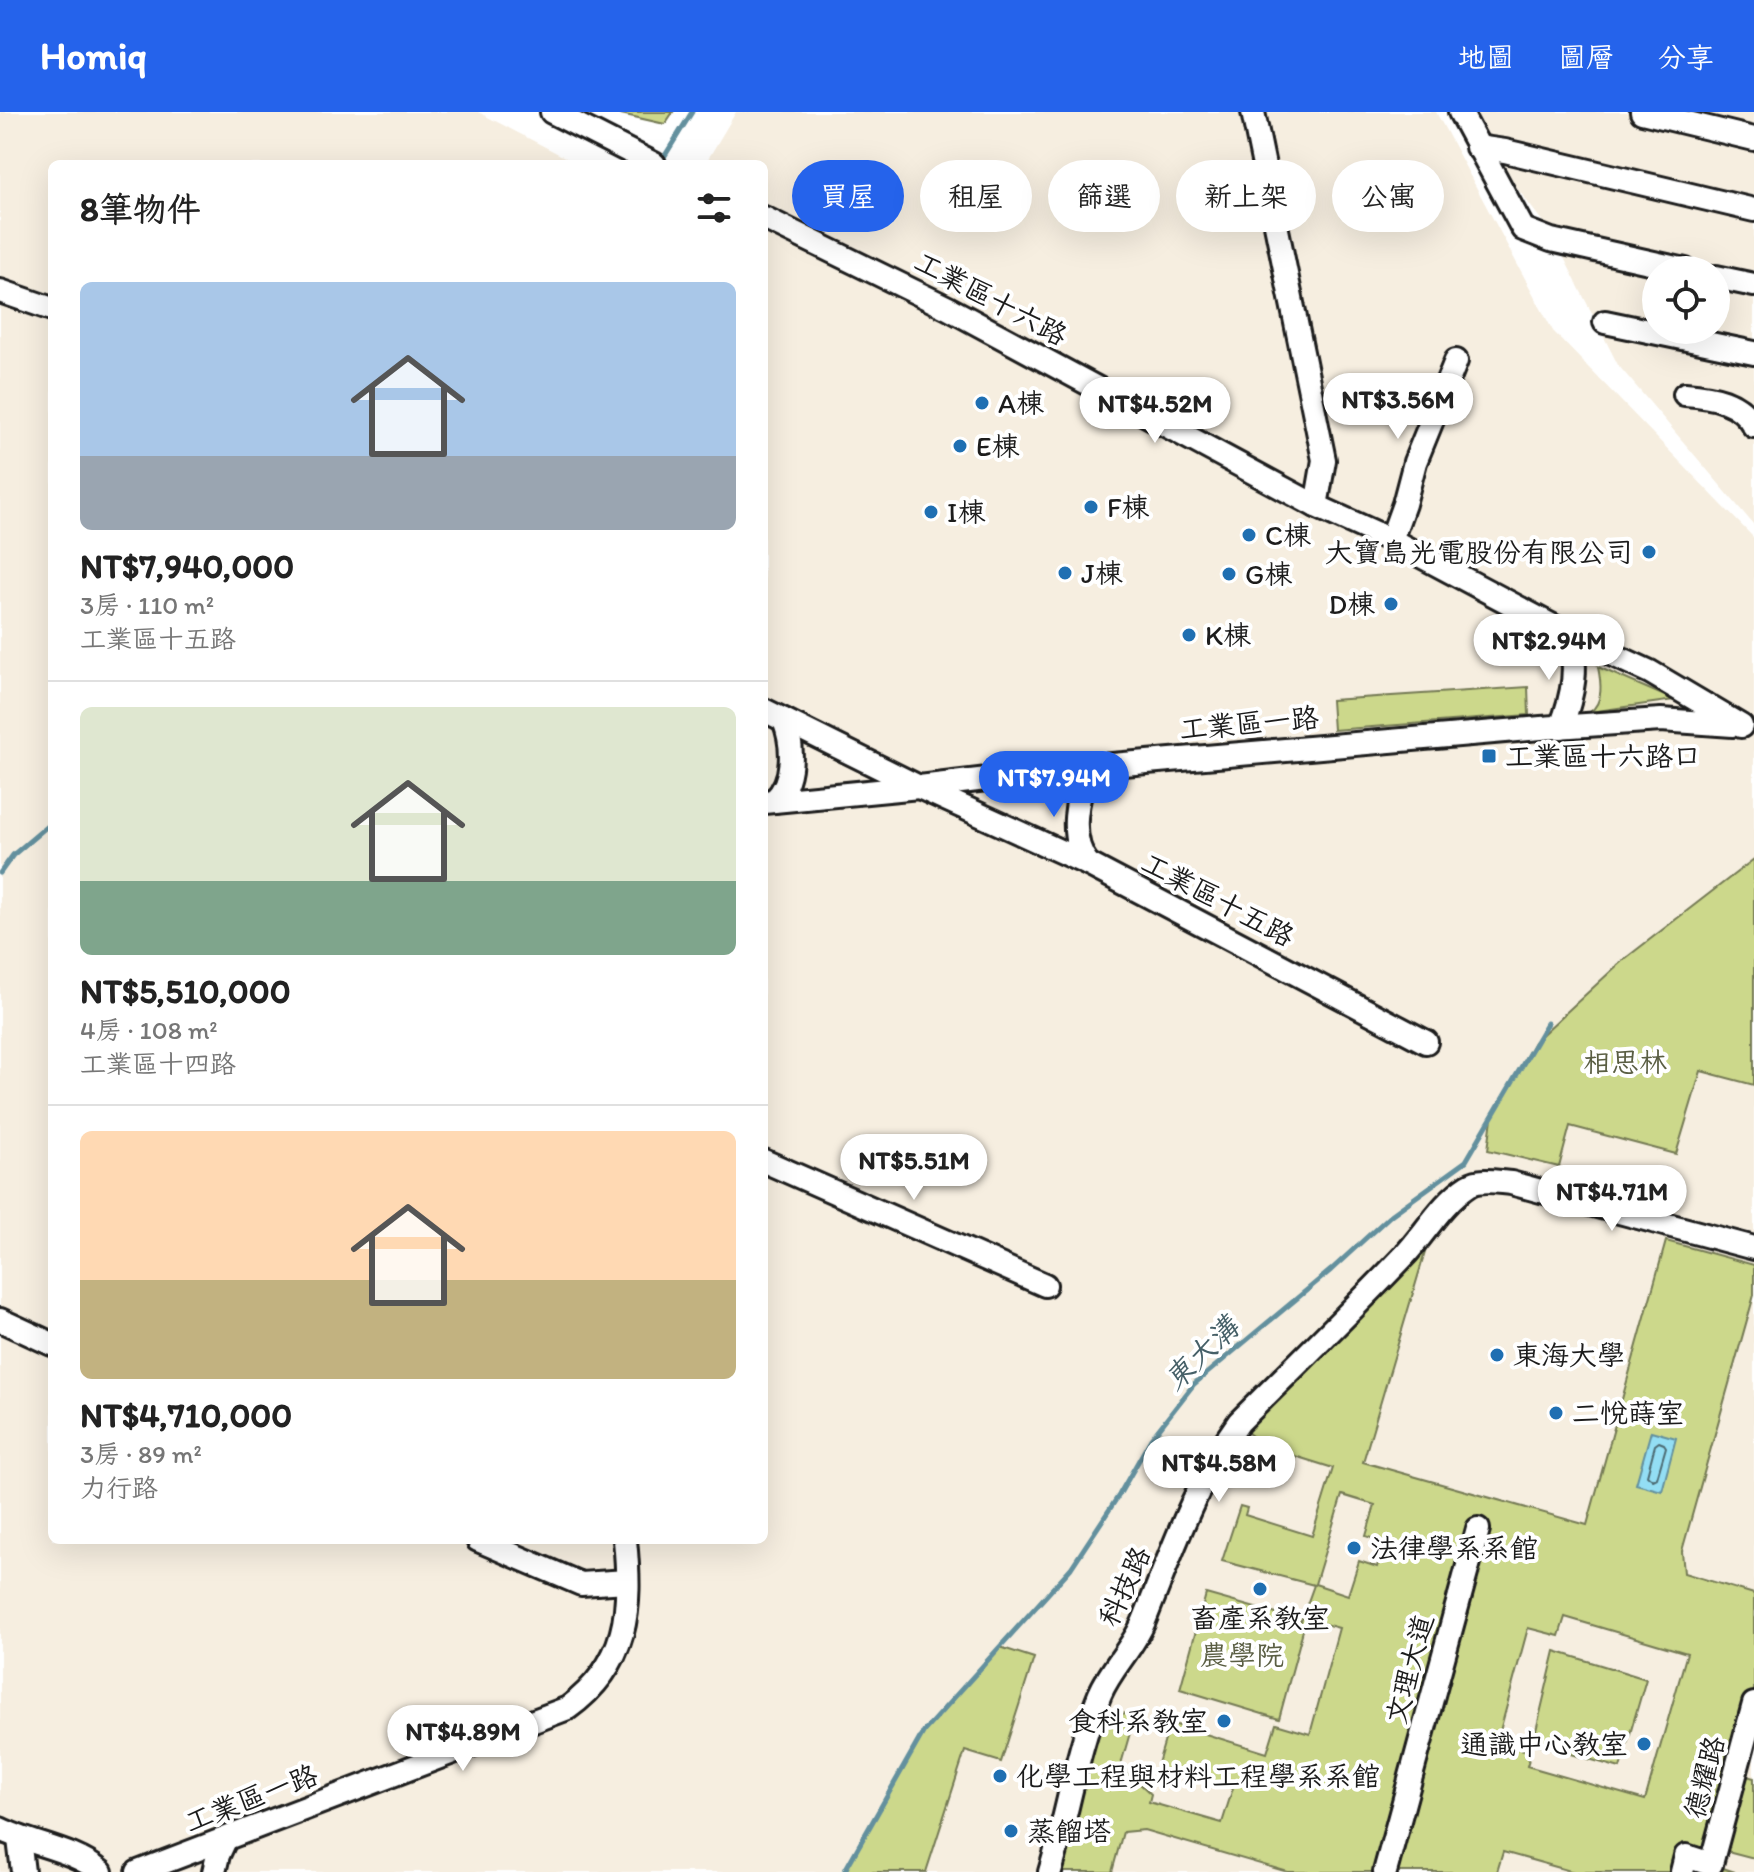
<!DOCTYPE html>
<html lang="zh-TW">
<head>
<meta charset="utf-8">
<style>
  body { margin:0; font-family:Itim,"LXGW WenKai TC",sans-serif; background:#f2f2f2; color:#222; height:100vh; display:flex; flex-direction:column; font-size:30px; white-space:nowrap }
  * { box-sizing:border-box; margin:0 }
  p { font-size:26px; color:#767676 }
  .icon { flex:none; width:44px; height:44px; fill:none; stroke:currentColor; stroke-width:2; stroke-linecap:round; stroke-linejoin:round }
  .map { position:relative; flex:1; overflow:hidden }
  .panel { position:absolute; left:48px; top:48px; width:720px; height:1384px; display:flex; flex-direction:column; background:#fff; border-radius:12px; box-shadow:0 8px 32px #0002 }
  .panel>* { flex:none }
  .guide { position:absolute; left:792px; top:48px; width:760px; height:72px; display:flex; gap:16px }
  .fabs { position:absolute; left:1642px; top:144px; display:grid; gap:16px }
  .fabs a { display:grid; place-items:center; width:88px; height:88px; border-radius:50%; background:#fff; box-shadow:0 8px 32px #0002; font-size:40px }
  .price { position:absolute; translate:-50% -68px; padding:0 18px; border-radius:28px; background:#fff; color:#222; font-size:26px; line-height:52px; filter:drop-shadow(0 2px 4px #0008) }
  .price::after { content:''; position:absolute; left:50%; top:48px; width:24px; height:18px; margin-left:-12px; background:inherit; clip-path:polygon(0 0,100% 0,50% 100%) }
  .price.on { background:#2563eb; color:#fff }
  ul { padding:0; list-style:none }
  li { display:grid; align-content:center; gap:16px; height:424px; padding:0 32px }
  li+li { border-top:2px solid #e0e0e0 }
  li span { display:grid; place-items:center; height:248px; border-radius:12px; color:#555 }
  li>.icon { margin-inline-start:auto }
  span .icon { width:144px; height:144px; fill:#fffc; stroke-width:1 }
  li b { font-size:34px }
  h2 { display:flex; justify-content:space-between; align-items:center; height:96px; padding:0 32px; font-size:34px }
  .tag { padding:0 28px; border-radius:36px; background:#fff; box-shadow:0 8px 32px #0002; font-size:28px; line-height:72px }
  .tag.on { background:#2563eb; color:#fff }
  header { display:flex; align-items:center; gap:48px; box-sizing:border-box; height:112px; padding:0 40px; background:#2563eb; color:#fff }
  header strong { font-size:38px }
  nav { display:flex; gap:44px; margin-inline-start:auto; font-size:28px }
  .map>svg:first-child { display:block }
  .built { fill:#f6eee0; fill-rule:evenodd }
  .green { fill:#ccd88b; stroke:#747a54; stroke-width:2; fill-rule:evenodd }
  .water { fill:#93def4; stroke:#63909e; stroke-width:2 }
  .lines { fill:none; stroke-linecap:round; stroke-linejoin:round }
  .shore { stroke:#4c6a72; stroke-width:2 }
  .stream { stroke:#63909e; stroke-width:5 }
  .minor-casing { stroke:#1c1c1c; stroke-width:28 }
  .minor { stroke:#fff; stroke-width:22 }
  .poi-dot { fill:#1f6fb2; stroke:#fff; stroke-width:3 }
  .labels { text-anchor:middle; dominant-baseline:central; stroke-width:8; stroke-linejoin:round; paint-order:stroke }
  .street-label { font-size:28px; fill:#1c1c1c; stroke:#fff }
  .poi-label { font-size:28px; fill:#1c1c1c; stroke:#fff; text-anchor:start }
  .park-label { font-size:28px; fill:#5a5e43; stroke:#fff }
  .water-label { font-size:30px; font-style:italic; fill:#466068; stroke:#fff }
</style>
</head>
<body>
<header>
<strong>Homiq</strong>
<nav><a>地圖</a><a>圖層</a><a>分享</a></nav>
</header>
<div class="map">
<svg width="1754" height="1760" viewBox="0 0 1754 1760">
  <rect width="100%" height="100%" fill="#fff"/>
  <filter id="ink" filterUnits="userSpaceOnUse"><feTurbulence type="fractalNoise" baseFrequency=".0125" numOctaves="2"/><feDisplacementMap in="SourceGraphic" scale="16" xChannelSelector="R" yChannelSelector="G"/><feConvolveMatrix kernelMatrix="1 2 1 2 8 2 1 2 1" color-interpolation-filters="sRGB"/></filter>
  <g filter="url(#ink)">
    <!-- built -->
    <g class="built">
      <polygon points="0,0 478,0 578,52 52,52 52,1428 764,1428 764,52 705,52 736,0 1436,0 1553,219 1754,426 1754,1760 0,1760"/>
      <path d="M1459,0H1754V413L1618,253L1552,122ZM1656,158H1716V218H1656Z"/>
    </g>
    <!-- green -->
    <g class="green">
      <polygon points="612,0 673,0 665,12"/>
      <path d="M1598,555L1674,588L1590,600C1604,590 1601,570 1598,555Z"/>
      <polygon points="1528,575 1529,603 1333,618 1331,588"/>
      <polygon points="1754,747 1754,973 1701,959 1676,1042 1570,1014 1559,1055 1488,1038 1492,1006 1534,930 1622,849"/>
      <path d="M1439,1093L1363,1350L1587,1413L1666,1129L1754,1153V1183L1682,1439L1684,1461L1754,1482V1592L1736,1661L1754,1666V1746L1716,1736L1711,1752L1735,1760H1574L1503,1740L1497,1760H1288L1144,1718L1123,1720L1112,1760H1045L1090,1606L1136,1600L1119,1659L1140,1666L1139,1671L1151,1682L1149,1690L1222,1711L1233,1676L1157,1655L1170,1611L1267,1641L1276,1612L1310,1622L1339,1516L1306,1507L1279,1607L1180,1577L1206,1482L1301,1509L1314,1473L1222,1449L1240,1394L1247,1396L1245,1403L1312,1424L1333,1356L1266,1335L1234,1310ZM1342,1383L1375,1393L1366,1424L1384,1430L1377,1455L1359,1449L1348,1483L1315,1472ZM1565,1505L1687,1541L1645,1688L1527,1654L1531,1640L1497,1630L1528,1516L1559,1524Z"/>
      <polygon points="1000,1535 1034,1546 1001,1650 965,1639 926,1760 844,1760 924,1619"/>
      <polygon points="1555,1539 1646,1567 1620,1656 1533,1631"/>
    </g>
    <!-- water -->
    <polygon class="water" points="1651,1319 1676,1326 1662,1379 1636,1372"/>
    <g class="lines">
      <!-- shore -->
      <polygon class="shore" points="1659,1330 1664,1332 1666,1335 1657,1366 1653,1368 1647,1363 1655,1333"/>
      <!-- stream -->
      <g class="stream">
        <polyline points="661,50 692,0"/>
        <polyline points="0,761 13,743 52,710"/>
        <polyline points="844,1760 924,1619 1071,1456 1119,1383 1151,1327 1194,1272 1331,1158 1391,1103 1466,1049 1547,911"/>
      </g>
      <!-- minor casing -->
      <g class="minor-casing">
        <g id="minor">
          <polyline points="552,0 654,52"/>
          <polyline points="1253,0 1324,348 1316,394"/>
          <polyline points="1460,0 1523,117 1551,128 1685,158"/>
          <polyline points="1642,0 1754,27"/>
          <polyline points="1477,35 1505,39 1754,98"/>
          <polyline points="764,106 948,196 1316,394 1391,428 1566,521 1650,560 1741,614"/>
          <polyline points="1716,165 1754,173"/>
          <polyline points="0,179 52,197"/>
          <polyline points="1605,210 1754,241"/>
          <path d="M1685,282C1712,284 1740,288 1754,314"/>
          <polyline points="1391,428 1404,392 1415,350 1456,249"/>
          <polyline points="764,598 919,675 1088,752 1426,930"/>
          <path d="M1561,615C1572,586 1581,551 1566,521"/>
          <path d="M774,689C795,669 794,634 784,608"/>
          <polyline points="764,690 919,675 1089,655 1541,616 1661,608 1733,613"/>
          <path d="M1088,752C1067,725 1077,684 1089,655"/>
          <polyline points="764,1049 1045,1173"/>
          <polyline points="0,1208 52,1232"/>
          <polyline points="478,1428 581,1472 627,1469"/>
          <path d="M0,1717C32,1733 73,1737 101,1760"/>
          <polyline points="19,1727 23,1760"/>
          <path d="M138,1760L568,1596C628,1552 632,1498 625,1428"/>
          <polyline points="214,1760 218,1743 225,1728"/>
          <path d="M1050,1760C1068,1701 1076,1640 1100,1582C1111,1556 1133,1536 1144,1509C1171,1442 1196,1369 1239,1310C1294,1255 1350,1201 1403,1145C1425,1122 1441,1091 1469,1073C1480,1066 1498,1070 1511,1071L1754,1136"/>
          <polyline points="1385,1760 1478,1417"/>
          <polyline points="1682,1760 1686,1744 1711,1752 1754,1592"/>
        </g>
      </g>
      <!-- minor -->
      <use href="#minor" class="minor"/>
    </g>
  </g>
  <!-- markers -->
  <g class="poi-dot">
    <circle cx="982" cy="291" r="8"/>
    <circle cx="960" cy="334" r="8"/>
    <circle cx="1091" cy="395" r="8"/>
    <circle cx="931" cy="400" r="8"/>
    <circle cx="1249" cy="423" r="8"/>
    <circle cx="1649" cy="440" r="8"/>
    <circle cx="1065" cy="461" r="8"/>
    <circle cx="1229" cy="462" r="8"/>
    <circle cx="1391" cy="492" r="8"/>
    <circle cx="1189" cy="523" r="8"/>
    <rect x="1481" y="636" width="16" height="16" rx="4"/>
    <circle cx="1497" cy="1243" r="8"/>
    <circle cx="1556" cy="1301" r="8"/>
    <circle cx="1354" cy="1436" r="8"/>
    <circle cx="1260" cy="1477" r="8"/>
    <circle cx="1224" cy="1609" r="8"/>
    <circle cx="1644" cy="1632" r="8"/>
    <circle cx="1000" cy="1664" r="8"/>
    <circle cx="1011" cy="1719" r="8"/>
  </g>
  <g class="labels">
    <!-- street labels -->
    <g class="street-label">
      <text transform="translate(991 186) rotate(28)">工業區十六路</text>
      <text transform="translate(1249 611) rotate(-5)">工業區一路</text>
      <text transform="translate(1218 787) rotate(28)">工業區十五路</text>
      <text transform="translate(1124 1474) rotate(-65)">科技路</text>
      <text transform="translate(1409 1557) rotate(-75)">文理大道</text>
      <text transform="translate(1704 1665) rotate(-75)">德耀路</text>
      <text transform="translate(251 1686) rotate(-21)">工業區一路</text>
    </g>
    <!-- poi labels -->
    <g class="poi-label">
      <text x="998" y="291">A棟</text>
      <text x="976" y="334">E棟</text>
      <text x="1107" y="395">F棟</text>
      <text x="947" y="400">I棟</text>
      <text x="1265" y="423">C棟</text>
      <text x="1633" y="440" text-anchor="end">大寶島光電股份有限公司</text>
      <text x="1081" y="461">J棟</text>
      <text x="1245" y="462">G棟</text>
      <text x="1375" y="492" text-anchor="end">D棟</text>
      <text x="1205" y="523">K棟</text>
      <text x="1505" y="644">工業區十六路口</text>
      <text x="1513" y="1243">東海大學</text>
      <text x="1572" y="1301">二悅蒔室</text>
      <text x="1370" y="1436">法律學系系館</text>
      <text x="1260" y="1506" text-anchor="middle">畜產系教室</text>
      <text x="1208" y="1609" text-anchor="end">食科系教室</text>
      <text x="1628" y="1632" text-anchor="end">通識中心教室</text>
      <text x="1016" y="1664">化學工程與材料工程學系系館</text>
      <text x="1027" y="1719">蒸餾塔</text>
    </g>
    <!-- park labels -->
    <g class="park-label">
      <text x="1625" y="950">相思林</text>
      <text x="1242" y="1543">農學院</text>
    </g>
    <!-- water labels -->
    <g class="water-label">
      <text transform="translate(1201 1241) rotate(-44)">東大溝</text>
    </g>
  </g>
</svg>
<div class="fabs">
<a><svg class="icon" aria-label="locate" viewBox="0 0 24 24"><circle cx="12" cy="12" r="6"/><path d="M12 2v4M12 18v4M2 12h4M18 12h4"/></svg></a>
</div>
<b class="price" style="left:1398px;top:329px">NT$3.56M</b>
<b class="price" style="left:1155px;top:333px">NT$4.52M</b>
<b class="price" style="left:1549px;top:570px">NT$2.94M</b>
<b class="price on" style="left:1054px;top:707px">NT$7.94M</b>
<b class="price" style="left:914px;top:1090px">NT$5.51M</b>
<b class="price" style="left:1612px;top:1121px">NT$4.71M</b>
<b class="price" style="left:1219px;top:1392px">NT$4.58M</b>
<b class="price" style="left:463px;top:1661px">NT$4.89M</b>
<div class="guide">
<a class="tag on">買屋</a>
<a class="tag">租屋</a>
<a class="tag">篩選</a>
<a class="tag">新上架</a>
<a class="tag">公寓</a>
</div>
<section class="panel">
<h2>8筆物件<svg class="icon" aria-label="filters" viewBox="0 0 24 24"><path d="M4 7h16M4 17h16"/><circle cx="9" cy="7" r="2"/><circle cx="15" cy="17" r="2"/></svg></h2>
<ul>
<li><span style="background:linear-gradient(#a9c7e8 70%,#9aa5b1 0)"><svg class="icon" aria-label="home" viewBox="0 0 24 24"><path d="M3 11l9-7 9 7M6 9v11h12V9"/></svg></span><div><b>NT$7,940,000</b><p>3房 · 110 m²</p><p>工業區十五路</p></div></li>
<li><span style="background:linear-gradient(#dfe7d0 70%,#7fa58c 0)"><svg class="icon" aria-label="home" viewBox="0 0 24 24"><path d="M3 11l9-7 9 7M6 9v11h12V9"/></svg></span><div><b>NT$5,510,000</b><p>4房 · 108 m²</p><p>工業區十四路</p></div></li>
<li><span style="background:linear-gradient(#ffd9b3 60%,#c2b280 0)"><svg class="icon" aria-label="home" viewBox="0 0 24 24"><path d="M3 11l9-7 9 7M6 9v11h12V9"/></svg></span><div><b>NT$4,710,000</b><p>3房 · 89 m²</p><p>力行路</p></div></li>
</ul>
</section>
</div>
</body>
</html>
